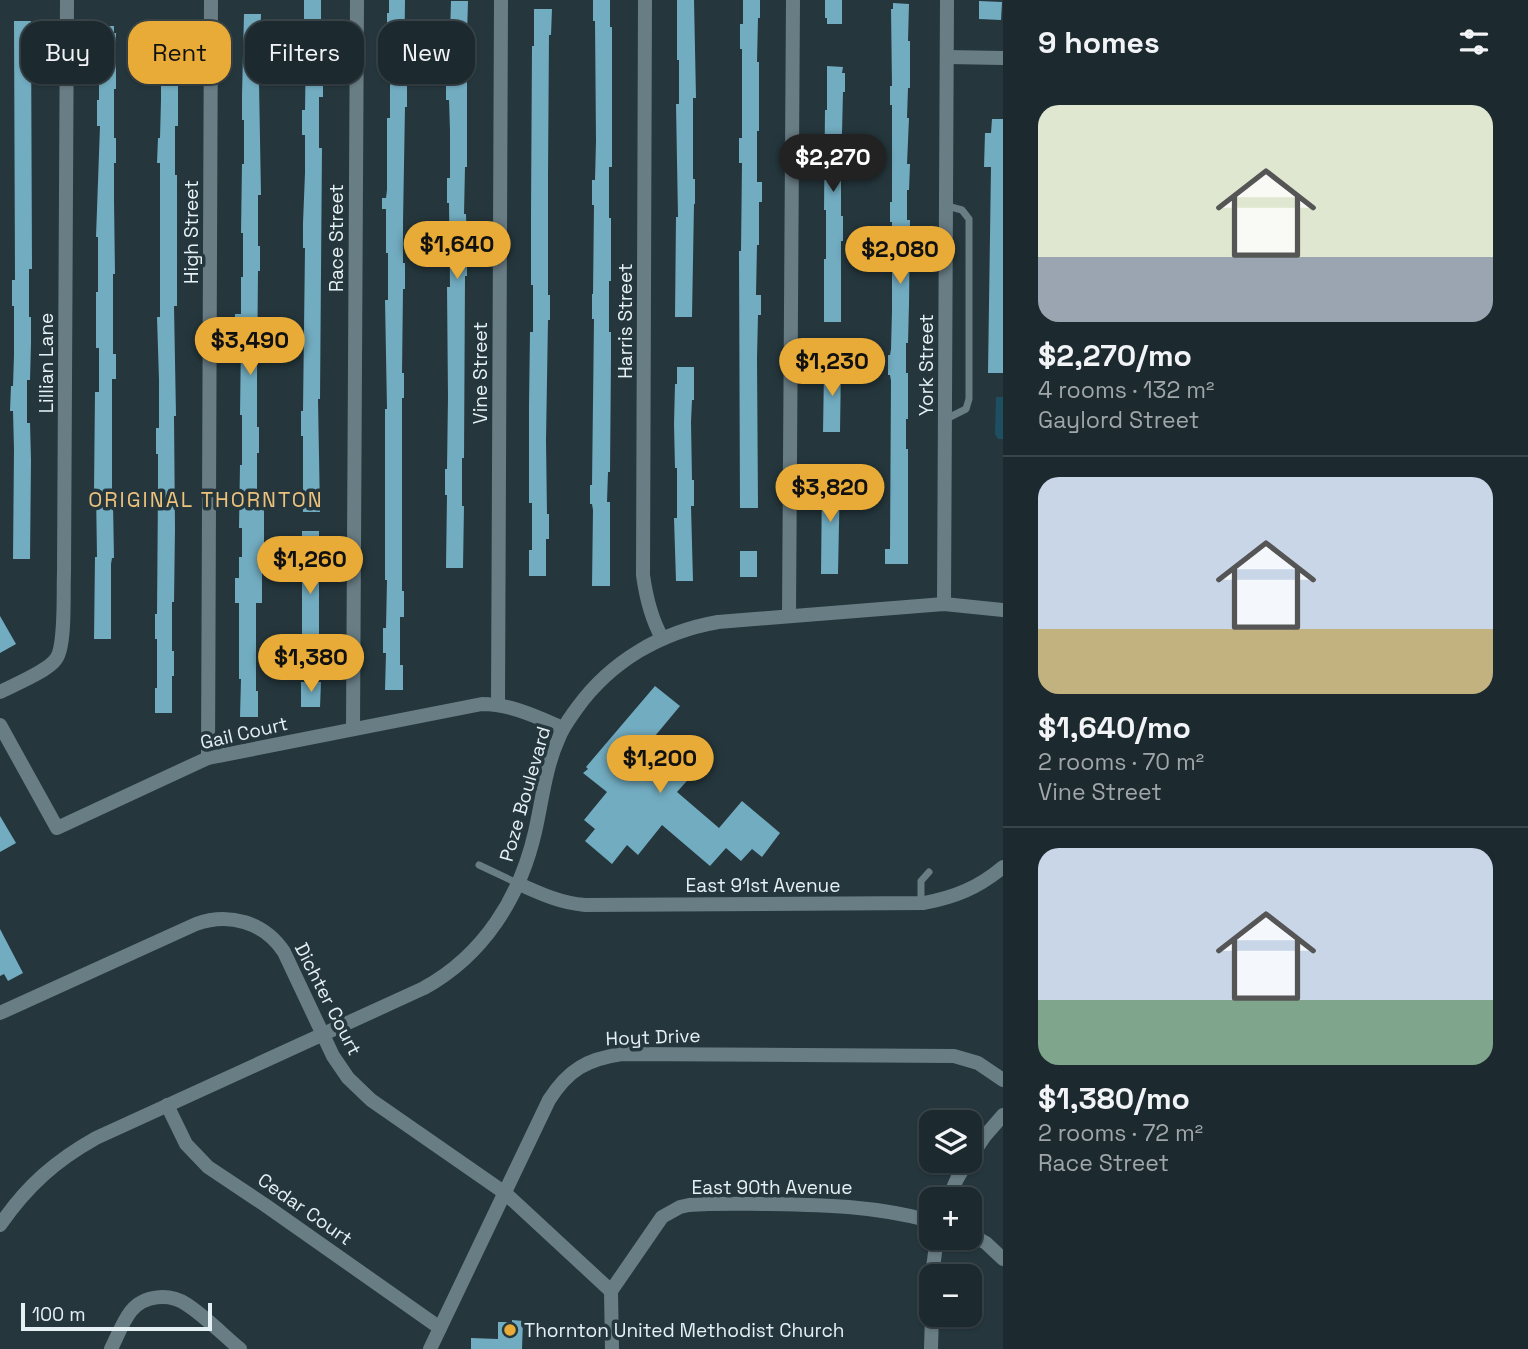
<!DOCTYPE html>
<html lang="en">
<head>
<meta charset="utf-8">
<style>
  body { margin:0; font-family:"Space Grotesk",sans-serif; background:#253136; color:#f1f3f6; height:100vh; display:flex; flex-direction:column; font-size:26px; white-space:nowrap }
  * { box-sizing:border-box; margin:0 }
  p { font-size:23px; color:#a0a6aa }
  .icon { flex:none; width:38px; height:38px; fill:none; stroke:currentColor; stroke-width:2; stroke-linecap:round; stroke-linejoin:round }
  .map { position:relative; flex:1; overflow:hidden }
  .panel { display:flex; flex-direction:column; background:#1c292e; width:525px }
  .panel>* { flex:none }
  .banner { position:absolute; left:21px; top:21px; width:665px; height:63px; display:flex; gap:14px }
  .tools { position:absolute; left:919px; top:1110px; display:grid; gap:14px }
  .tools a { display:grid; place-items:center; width:63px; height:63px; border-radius:14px; background:#1c292e; box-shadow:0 2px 5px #0004,0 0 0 2px #3a454a; font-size:35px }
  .scale { position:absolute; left:21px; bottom:18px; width:191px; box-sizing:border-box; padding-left:7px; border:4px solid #e5f0f4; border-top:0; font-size:19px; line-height:24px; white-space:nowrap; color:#e5f0f4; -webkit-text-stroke:5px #25373d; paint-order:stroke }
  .price { position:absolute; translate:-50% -60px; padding:0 16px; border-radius:24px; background:#e8ab37; color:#111; font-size:23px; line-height:46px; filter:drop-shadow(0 2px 4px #0008) }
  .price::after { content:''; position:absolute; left:50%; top:42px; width:21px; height:16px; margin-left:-10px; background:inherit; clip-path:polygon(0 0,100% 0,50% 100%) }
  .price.active { background:#222; color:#fff }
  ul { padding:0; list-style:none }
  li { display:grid; align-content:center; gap:14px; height:371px; padding:0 35px }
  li+li { border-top:2px solid #3a454a }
  li span { display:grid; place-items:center; height:217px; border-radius:21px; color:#555 }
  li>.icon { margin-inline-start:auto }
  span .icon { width:126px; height:126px; fill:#fffc; stroke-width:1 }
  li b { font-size:30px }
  h2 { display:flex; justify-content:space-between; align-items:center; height:84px; padding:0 35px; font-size:30px }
  .pill { padding:0 24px; border-radius:21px; background:#1c292e; box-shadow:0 2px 5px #0004,0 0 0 2px #3a454a; font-size:24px; line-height:63px }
  .pill.active { background:#e8ab37; color:#111 }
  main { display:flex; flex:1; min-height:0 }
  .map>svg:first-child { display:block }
  .green { fill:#1e4f60 }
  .building { fill:#72acc1 }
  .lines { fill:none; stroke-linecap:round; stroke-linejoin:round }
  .lane { stroke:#697d85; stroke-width:7 }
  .street { stroke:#697d85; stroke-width:14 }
  .poi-dot { fill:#e8ab37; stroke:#25373d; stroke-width:2.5 }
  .labels { text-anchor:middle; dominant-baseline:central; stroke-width:7; stroke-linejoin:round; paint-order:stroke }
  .street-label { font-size:19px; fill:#e5f0f4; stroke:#25373d }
  .poi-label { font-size:19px; fill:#e5f0f4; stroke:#25373d; text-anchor:start }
  .neighbourhood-label { font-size:21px; letter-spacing:2px; fill:#edc27d; stroke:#25373d }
</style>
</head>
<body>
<main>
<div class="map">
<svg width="1003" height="1349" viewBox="0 0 1003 1349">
  <rect width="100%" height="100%" fill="#25373d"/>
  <!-- green -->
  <polygon class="green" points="996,397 1003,397 1003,439 998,439 995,434"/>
  <!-- building -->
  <g class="building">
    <rect x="304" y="0" width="17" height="22"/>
    <polygon points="389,0 405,0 404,81 407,81 407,107 405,107 403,222 403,263 405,263 405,289 403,289 402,373 404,373 404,398 402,398 402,591 404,591 404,617 400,617 400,665 403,665 403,690 385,690 386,653 383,653 383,628 386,628 387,580 385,580 385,409 387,409 385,300 388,300 388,253 386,253 386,209 382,209 382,198 386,198 387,190 387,118 390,118 390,76 387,76 387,13 389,13"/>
    <polygon points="593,0 610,0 610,27 612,27 612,167 609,167 609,218 611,218 611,281 609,281 609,332 611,332 611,357 610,472 608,472 607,502 610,502 610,586 592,586 593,510 592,504 590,504 590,485 592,485 594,319 592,319 592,294 593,294 594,205 592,205 592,180 595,180 596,141 595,21 593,21"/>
    <polygon points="677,0 694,0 696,98 693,98 693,179 695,179 695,204 694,204 692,317 675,317 676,217 678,217 676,104 679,104 679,60 677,60"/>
    <polygon points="743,0 760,0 760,18 758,18 757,62 759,62 759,131 757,131 757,182 762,182 762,202 759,202 759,245 757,245 756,295 761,295 761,315 758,315 757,358 758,508 740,508 739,251 741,251 742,163 739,163 739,138 742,138 742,49 740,49 740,24 743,24"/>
    <polygon points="825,0 842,0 842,24 827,24 827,18 825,18"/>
    <polygon points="451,1 468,1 466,69 467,69 467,167 465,167 464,214 466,214 467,251 467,276 465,276 464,458 462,458 462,506 464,506 463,568 446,568 447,495 445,495 445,469 447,469 448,397 447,287 450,287 449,203 447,203 447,178 450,178 450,130 449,100 446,100 446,69 449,69"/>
    <polygon points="979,1 1002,2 1001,20 979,19"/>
    <polygon points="893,3 909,4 908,41 910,41 910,88 908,88 907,118 909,118 907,164 910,164 909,190 907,190 907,220 910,220 909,304 908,343 906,343 906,373 908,373 908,419 906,419 906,449 908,449 908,564 885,564 885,549 890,549 891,381 890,375 888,375 888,355 890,355 891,349 892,311 892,222 890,222 890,202 892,202 892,105 890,105 890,86 892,86 891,9 893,9"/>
    <polygon points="534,9 552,9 551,35 549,35 548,175 548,295 550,295 550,320 548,320 546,440 547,514 549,514 549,539 546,539 546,576 529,576 529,550 532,550 532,503 529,503 529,405 530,332 533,332 533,285 531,285 531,211 532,46 534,46"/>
    <polygon points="244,14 261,14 259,83 261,195 258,195 258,246 260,246 260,271 258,271 257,377 257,427 259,427 259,453 257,453 257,503 264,503 264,546 266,546 266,566 262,566 262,603 256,603 256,691 258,691 258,717 240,717 241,679 239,679 239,603 235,603 235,578 239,578 239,557 242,557 242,528 239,528 240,465 242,465 242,415 240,415 241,340 235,339 235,314 241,314 241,277 243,277 243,233 241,233 242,164 244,164 244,120 242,120 242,95"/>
    <polygon points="14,21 31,21 32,269 29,269 29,317 31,317 31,343 30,380 27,380 27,423 30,423 31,460 30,559 13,559 14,449 13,411 10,411 11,386 13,386 14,355 14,306 12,306 12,280 15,280"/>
    <polygon points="99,26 114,26 114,33 116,33 116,89 114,89 114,138 116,138 116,163 114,163 114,200 115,274 113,274 113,354 116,354 116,379 112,379 112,503 113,503 114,558 112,558 111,564 111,639 94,639 95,557 97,557 96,490 94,490 95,392 99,392 99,348 96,348 96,292 98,292 98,237 96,237 100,126 97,126 97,100 99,100"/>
    <polygon points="159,26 176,26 176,63 178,63 178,126 175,126 175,175 177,175 177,306 174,306 176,416 174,416 175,528 174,602 172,602 172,651 174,651 174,676 172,676 172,713 155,713 155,688 157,688 157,639 155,639 155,614 157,614 158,490 158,454 156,454 156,428 159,428 159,380 157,317 160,317 160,163 157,163 158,138 160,138 161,100 161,51 159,51"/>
    <polygon points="306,42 323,42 323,97 319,97 319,148 322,148 320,399 318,399 320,512 303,512 303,436 301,436 301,411 303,411 305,248 303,248 303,223 305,173 305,135 302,135 302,110 305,110"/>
    <polygon points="827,66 843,67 842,73 845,73 845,92 843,92 841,173 841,216 843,216 843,241 841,241 841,322 824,322 824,259 826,259 826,210 824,210 825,110 827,110"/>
    <polygon points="992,119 1003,119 1003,373 988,373 991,167 984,167 985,133 991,133"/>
    <polygon points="826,364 841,364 840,432 823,432 824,370 826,370"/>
    <polygon points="677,367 694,367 694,400 692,400 691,422 692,480 694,480 694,506 691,506 693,581 676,581 674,518 677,518 677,468 675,468 674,424 675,384 677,384"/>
    <polygon points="824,475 840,475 838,574 821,574 822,481 824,481"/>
    <rect x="302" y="531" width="17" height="131"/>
    <rect x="740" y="551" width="17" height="26"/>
    <polygon points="0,616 16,644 0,653"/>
    <polygon points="301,682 321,682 320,707 301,707"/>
    <polygon points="655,686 680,706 655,736 682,765 683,763 694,773 677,792 719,828 742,801 780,833 762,857 752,849 741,861 726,848 710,866 662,825 638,855 627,845 612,864 585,841 595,829 584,820 607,792 583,773 588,769 586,767"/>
    <polygon points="0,816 16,843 0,852"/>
    <polygon points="0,929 23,973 8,981 4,974 0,976"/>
    <polygon points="512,1320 523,1321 522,1349 471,1349 471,1338 498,1339 498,1322 512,1322"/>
  </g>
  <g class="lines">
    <!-- lane -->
    <g class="lane">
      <polyline points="946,419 966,409 969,399 969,219 962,210 947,206"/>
      <polyline points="479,865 519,884"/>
      <polyline points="921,903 921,881 929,872"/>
    </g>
    <!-- street -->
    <g class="street">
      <path d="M645,0L643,575C646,597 651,618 662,638"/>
      <polyline points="947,57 1003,58"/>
      <polyline points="944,604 947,0"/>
      <polyline points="789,615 793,0"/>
      <path d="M0,692C14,685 48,671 56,659C66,646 63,592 64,573L67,0"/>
      <polyline points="498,704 501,0"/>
      <path d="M0,725L57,828L208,758L482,704C511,704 537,717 563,728"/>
      <polyline points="353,729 357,0"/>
      <polyline points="208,758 211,0"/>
      <path d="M519,884C541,894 561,903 585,905L924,903C955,897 978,888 1003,867"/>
      <path d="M0,1013L196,924C229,912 264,922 284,952L333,1056L348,1078L371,1100L505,1193L611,1291"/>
      <polyline points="167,1105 186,1144 208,1167 265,1205 440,1328"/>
      <polyline points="970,1158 984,1137 1003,1115"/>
      <polyline points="948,1199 957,1179 968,1160"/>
      <path d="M0,1225C27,1186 55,1161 96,1138L424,988C484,955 520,897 535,832C542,802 545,769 558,740C562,728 570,718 577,708C611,661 661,632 718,622L944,604L1003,610"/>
      <polyline points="970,1234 986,1243 1003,1259"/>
      <polyline points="932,1276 937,1237"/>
      <path d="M611,1291L662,1217L680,1207L689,1205C716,1203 743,1204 770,1204C828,1205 875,1206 931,1221"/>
      <polyline points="611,1291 612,1349"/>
      <path d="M111,1349C117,1337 123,1321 131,1311C144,1295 169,1293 186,1304C205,1316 223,1335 240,1349"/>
      <path d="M430,1349L549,1100C568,1070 587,1059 622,1054L954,1056L978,1063L1003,1080"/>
      <polyline points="931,1349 932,1314"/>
    </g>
  </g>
  <!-- markers -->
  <circle class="poi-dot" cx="510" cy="1330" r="7"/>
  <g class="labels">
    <!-- street labels -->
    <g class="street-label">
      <text transform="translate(191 232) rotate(-90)">High Street</text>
      <text transform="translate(336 238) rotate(-90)">Race Street</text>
      <text transform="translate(625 321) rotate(-90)">Harris Street</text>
      <text transform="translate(46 363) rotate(-90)">Lillian Lane</text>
      <text transform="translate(926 365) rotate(-90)">York Street</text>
      <text transform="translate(480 373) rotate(-90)">Vine Street</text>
      <text transform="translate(244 733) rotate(-13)">Gail Court</text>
      <text transform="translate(525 794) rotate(-74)">Poze Boulevard</text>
      <text x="763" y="885">East 91st Avenue</text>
      <text transform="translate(328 999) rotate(63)">Dichter Court</text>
      <text transform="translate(653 1037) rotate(-2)">Hoyt Drive</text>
      <text x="772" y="1187">East 90th Avenue</text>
      <text transform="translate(305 1209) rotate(35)">Cedar Court</text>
    </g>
    <!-- poi labels -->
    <g class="poi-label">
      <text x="524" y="1330">Thornton United Methodist Church</text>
    </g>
    <!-- neighbourhood labels -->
    <g class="neighbourhood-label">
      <text x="206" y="499">ORIGINAL THORNTON</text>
    </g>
  </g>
</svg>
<div class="tools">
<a><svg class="icon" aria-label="layers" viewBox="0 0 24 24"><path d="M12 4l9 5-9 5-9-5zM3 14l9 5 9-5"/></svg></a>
<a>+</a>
<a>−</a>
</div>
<div class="scale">100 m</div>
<b class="price active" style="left:833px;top:194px">$2,270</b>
<b class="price" style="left:457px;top:281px">$1,640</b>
<b class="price" style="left:900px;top:286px">$2,080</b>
<b class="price" style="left:250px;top:377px">$3,490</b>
<b class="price" style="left:832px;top:398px">$1,230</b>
<b class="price" style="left:830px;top:524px">$3,820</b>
<b class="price" style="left:310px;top:596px">$1,260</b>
<b class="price" style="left:311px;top:694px">$1,380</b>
<b class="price" style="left:660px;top:795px">$1,200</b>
<div class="banner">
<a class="pill">Buy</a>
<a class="pill active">Rent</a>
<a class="pill">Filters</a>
<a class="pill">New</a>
</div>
</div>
<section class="panel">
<h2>9 homes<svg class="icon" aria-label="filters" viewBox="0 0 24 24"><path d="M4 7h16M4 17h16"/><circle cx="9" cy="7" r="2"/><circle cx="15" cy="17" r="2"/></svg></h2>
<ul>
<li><span style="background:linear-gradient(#dfe7d0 70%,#9aa5b1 0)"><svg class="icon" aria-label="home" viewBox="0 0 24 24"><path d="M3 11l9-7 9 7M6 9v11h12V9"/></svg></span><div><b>$2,270/mo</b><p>4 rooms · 132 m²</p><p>Gaylord Street</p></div></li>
<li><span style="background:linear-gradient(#c9d6e8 70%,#c2b280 0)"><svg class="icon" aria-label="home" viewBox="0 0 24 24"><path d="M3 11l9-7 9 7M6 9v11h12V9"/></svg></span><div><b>$1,640/mo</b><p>2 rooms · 70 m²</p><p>Vine Street</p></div></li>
<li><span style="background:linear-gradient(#c9d6e8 70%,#7fa58c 0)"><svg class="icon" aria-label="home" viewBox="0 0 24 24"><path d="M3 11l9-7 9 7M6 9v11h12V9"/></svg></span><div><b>$1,380/mo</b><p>2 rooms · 72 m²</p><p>Race Street</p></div></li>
</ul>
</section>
</main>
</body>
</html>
